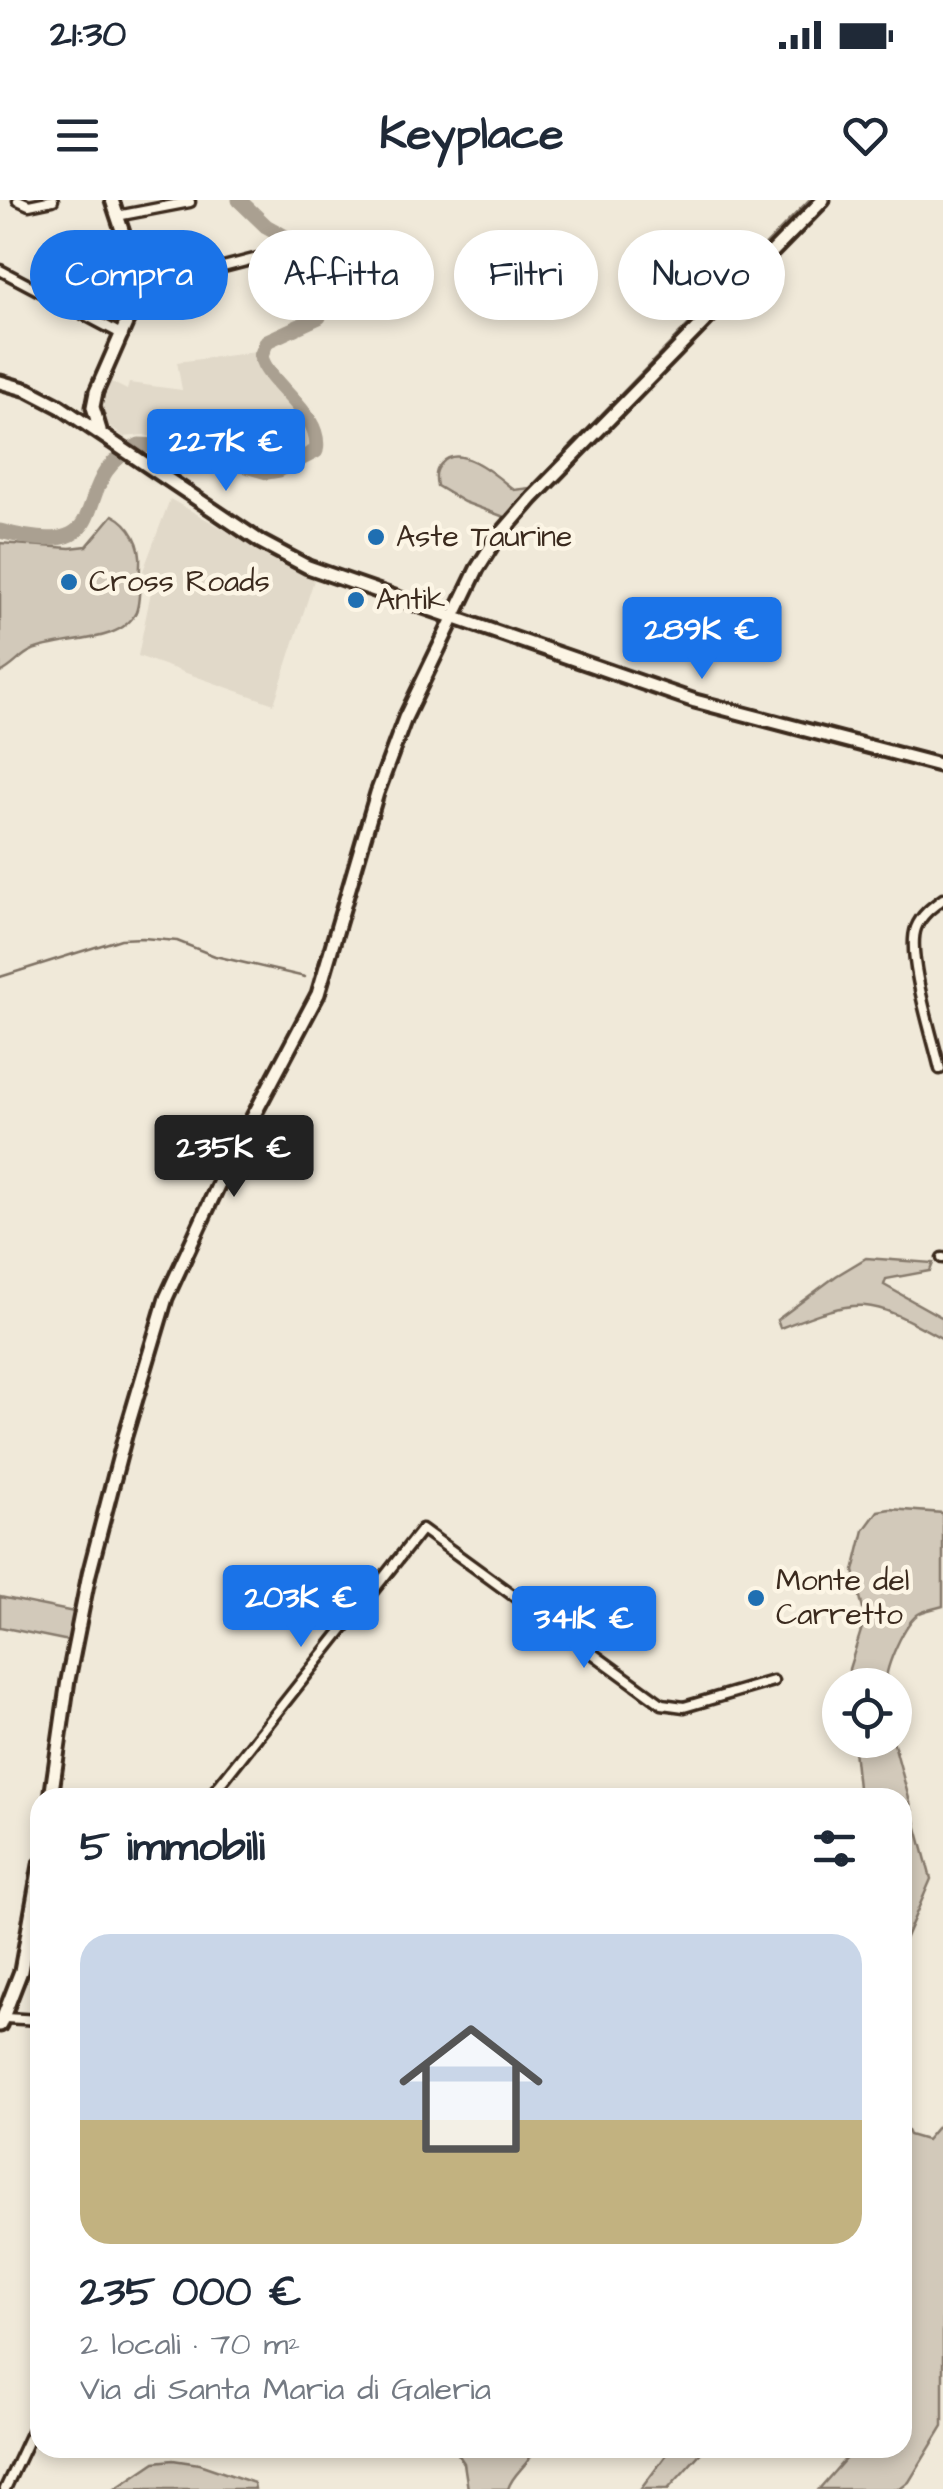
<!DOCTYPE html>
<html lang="it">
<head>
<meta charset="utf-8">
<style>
  body { margin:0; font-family:"Architects Daughter",sans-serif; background:#f6f6f7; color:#1f2937; height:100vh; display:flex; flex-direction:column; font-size:38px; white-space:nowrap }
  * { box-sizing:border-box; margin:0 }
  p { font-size:32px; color:#747a83 }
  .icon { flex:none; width:55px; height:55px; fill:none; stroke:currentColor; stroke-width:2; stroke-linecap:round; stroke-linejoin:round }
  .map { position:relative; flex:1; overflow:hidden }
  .panel { position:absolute; left:30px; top:1588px; width:882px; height:670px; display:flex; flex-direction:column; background:#fff; border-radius:30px; box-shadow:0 5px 15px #0003 }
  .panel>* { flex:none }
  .guide { position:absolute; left:30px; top:30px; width:885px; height:90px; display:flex; gap:20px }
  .controls { position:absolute; left:822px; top:1468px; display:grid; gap:20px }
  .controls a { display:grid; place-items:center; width:90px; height:90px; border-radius:50%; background:#fff; box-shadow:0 5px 15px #0003; font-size:50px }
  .price { position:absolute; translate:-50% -85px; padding:0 22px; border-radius:10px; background:#1a73e8; color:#fff; font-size:32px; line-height:65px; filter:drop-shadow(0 2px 5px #0008) }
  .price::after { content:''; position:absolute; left:50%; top:60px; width:30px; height:22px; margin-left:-15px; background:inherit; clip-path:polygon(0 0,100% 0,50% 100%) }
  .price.active { background:#222; color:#fff }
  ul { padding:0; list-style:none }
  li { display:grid; align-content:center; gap:20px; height:530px; padding:0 50px }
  li span { display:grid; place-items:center; height:310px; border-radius:30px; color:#555 }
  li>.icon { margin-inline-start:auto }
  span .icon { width:180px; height:180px; fill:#fffc; stroke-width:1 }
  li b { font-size:42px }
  h2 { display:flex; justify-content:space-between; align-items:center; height:120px; padding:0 50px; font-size:42px }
  .tag { padding:0 35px; border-radius:45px; background:#fff; box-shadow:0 5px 15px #0003; font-size:35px; line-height:90px }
  .tag.active { background:#1a73e8; color:#fff }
  .status { display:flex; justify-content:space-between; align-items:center; height:70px; padding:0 50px; background:#fff; direction:ltr }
  .status svg { height:28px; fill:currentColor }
  header { display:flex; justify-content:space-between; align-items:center; height:130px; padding:0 50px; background:#fff; font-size:45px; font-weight:800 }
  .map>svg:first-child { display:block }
  .built { fill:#e1d9c9 }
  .green { fill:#d2c9ba; stroke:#867a6c; stroke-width:2.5 }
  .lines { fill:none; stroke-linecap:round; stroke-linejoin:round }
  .stream { stroke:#7e7163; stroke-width:2.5 }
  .river { stroke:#aaa091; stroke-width:15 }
  .street-casing { stroke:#3b2a1e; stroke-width:15 }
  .secondary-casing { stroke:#3b2a1e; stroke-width:19 }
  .street { stroke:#fcf5e5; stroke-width:8 }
  .secondary { stroke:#fcf5e5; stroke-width:11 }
  .poi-dot { fill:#1f6fb2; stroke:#fcf5e5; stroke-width:4 }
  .labels { text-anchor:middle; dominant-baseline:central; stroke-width:9; stroke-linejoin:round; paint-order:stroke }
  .poi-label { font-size:30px; fill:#3b2a1e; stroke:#fcf5e5; text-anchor:start }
</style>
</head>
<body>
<div class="status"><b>21:30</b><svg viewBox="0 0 49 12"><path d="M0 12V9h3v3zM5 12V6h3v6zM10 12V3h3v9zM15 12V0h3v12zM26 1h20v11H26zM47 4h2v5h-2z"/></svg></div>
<header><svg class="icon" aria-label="menu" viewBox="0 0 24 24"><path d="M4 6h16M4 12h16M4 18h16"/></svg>Keyplace<svg class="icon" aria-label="heart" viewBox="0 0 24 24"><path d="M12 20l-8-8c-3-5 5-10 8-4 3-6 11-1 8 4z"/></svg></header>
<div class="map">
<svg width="943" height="2289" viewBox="0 0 943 2289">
  <rect width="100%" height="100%" fill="#f0e9d9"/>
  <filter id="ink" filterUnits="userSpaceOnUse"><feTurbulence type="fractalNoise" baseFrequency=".01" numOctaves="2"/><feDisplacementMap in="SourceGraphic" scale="20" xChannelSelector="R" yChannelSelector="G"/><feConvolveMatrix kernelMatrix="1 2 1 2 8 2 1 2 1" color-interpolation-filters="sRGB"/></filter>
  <g filter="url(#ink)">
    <!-- built -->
    <g class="built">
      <polygon points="256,152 259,163 289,196 314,248 287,262 265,265 144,235 124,237 103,222 101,199 107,180 127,190 129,183 182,190 177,162"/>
      <polygon points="170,299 314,380 274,504 138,456 154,377 143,371"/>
    </g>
    <!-- green -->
    <g class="green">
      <path d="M809,0H816L507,318L464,302L437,286C435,276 435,270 442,263C460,242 499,278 514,290L530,288Z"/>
      <path d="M113,315C131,324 142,345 140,365C139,379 141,399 136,412C121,445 61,437 31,451C21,455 13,467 0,473V343L70,348L87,346Z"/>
      <path d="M866,1058L933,1063L930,1071L886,1079L884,1085L943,1118V1139C867,1096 861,1097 780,1128L777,1120L836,1076Z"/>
      <path d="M890,1309L943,1313V1406C936,1408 926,1410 920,1413C905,1421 884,1469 886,1485H849V1469L865,1418L854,1371L864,1330L878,1311Z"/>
      <polygon points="0,1397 74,1412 69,1441 0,1427"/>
      <polygon points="853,1540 893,1540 931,1679 903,1744 902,1598 859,1597"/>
      <polygon points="943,1920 943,2226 909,2282 900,2289 819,2289 855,2248 902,2248 903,1922 909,1935 926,1940"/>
      <path d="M454,2248H534C530,2265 513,2272 508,2289H468L464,2263Z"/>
      <polygon points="664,2248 705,2248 668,2289 641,2289 667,2254"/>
      <polygon points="173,2260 199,2264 254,2283 255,2289 115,2289 155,2262"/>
    </g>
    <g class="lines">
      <!-- stream -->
      <polyline class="stream" points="0,777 121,739 143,738 177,741 215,756 305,777"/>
      <!-- river -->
      <path class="river" d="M0,331C128,365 60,280 139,245L178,247L267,272L279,270L316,251C324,214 267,185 261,156L267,141L319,117L329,61L266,26L239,0"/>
      <!-- street casing -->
      <g class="street-casing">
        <g id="street">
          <polyline points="18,0 29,5 53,0"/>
          <polyline points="117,16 190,2"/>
          <polyline points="70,62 126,44"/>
          <polyline points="0,70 123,135"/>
          <polyline points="138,89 289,50"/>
          <path d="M940,869C933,838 906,755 916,728C921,715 932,707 943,699"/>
          <polyline points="942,1058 943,1058"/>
          <polyline points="209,1598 422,1329 662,1504 684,1507 773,1481"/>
          <polyline points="5,1818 40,1820"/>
          <polyline points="5,2289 40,2214"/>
        </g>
      </g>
      <!-- secondary casing -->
      <g class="secondary-casing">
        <g id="secondary">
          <polyline points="0,182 28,190 59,206 261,342 308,367 695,501 943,566"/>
          <polyline points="100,230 93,207 96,192 138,96 133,63 112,0"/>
          <polyline points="51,1598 68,1480 89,1374 125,1236 166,1098 227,966 318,794 377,593 405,518 477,369 494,342 532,298 823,0"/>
          <polyline points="0,1825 21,1771 40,1665"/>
        </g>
      </g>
      <!-- street -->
      <use href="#street" class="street"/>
      <!-- secondary -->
      <use href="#secondary" class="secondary"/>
    </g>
  </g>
  <!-- markers -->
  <g class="poi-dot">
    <circle cx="376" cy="337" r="10"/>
    <circle cx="69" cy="382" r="10"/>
    <circle cx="356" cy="400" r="10"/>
    <circle cx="756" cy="1398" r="10"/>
  </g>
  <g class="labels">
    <!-- poi labels -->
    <g class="poi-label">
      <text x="396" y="337">Aste Taurine</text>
      <text x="89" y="382">Cross Roads</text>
      <text x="376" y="400">Antik</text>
      <text x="776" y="1381">Monte del<tspan x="776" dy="34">Carretto</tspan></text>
    </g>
  </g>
</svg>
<div class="controls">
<a><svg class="icon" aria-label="locate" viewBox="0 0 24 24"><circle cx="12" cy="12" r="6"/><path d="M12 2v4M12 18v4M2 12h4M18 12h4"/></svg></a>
</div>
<b class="price" style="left:226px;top:294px">227K €</b>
<b class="price" style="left:702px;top:482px">289K €</b>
<b class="price active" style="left:234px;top:1000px">235K €</b>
<b class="price" style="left:301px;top:1450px">203K €</b>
<b class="price" style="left:584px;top:1471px">341K €</b>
<div class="guide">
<a class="tag active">Compra</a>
<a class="tag">Affitta</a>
<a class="tag">Filtri</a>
<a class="tag">Nuovo</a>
</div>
<section class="panel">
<h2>5 immobili<svg class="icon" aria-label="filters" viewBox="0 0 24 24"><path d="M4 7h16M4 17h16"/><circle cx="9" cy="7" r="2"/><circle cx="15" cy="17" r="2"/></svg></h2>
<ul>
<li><span style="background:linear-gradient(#c9d6e8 60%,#c2b280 0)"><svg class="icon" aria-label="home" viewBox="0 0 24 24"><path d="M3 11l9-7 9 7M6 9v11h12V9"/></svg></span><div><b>235 000 €</b><p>2 locali · 70 m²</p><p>Via di Santa Maria di Galeria</p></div></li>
</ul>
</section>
</div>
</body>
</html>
